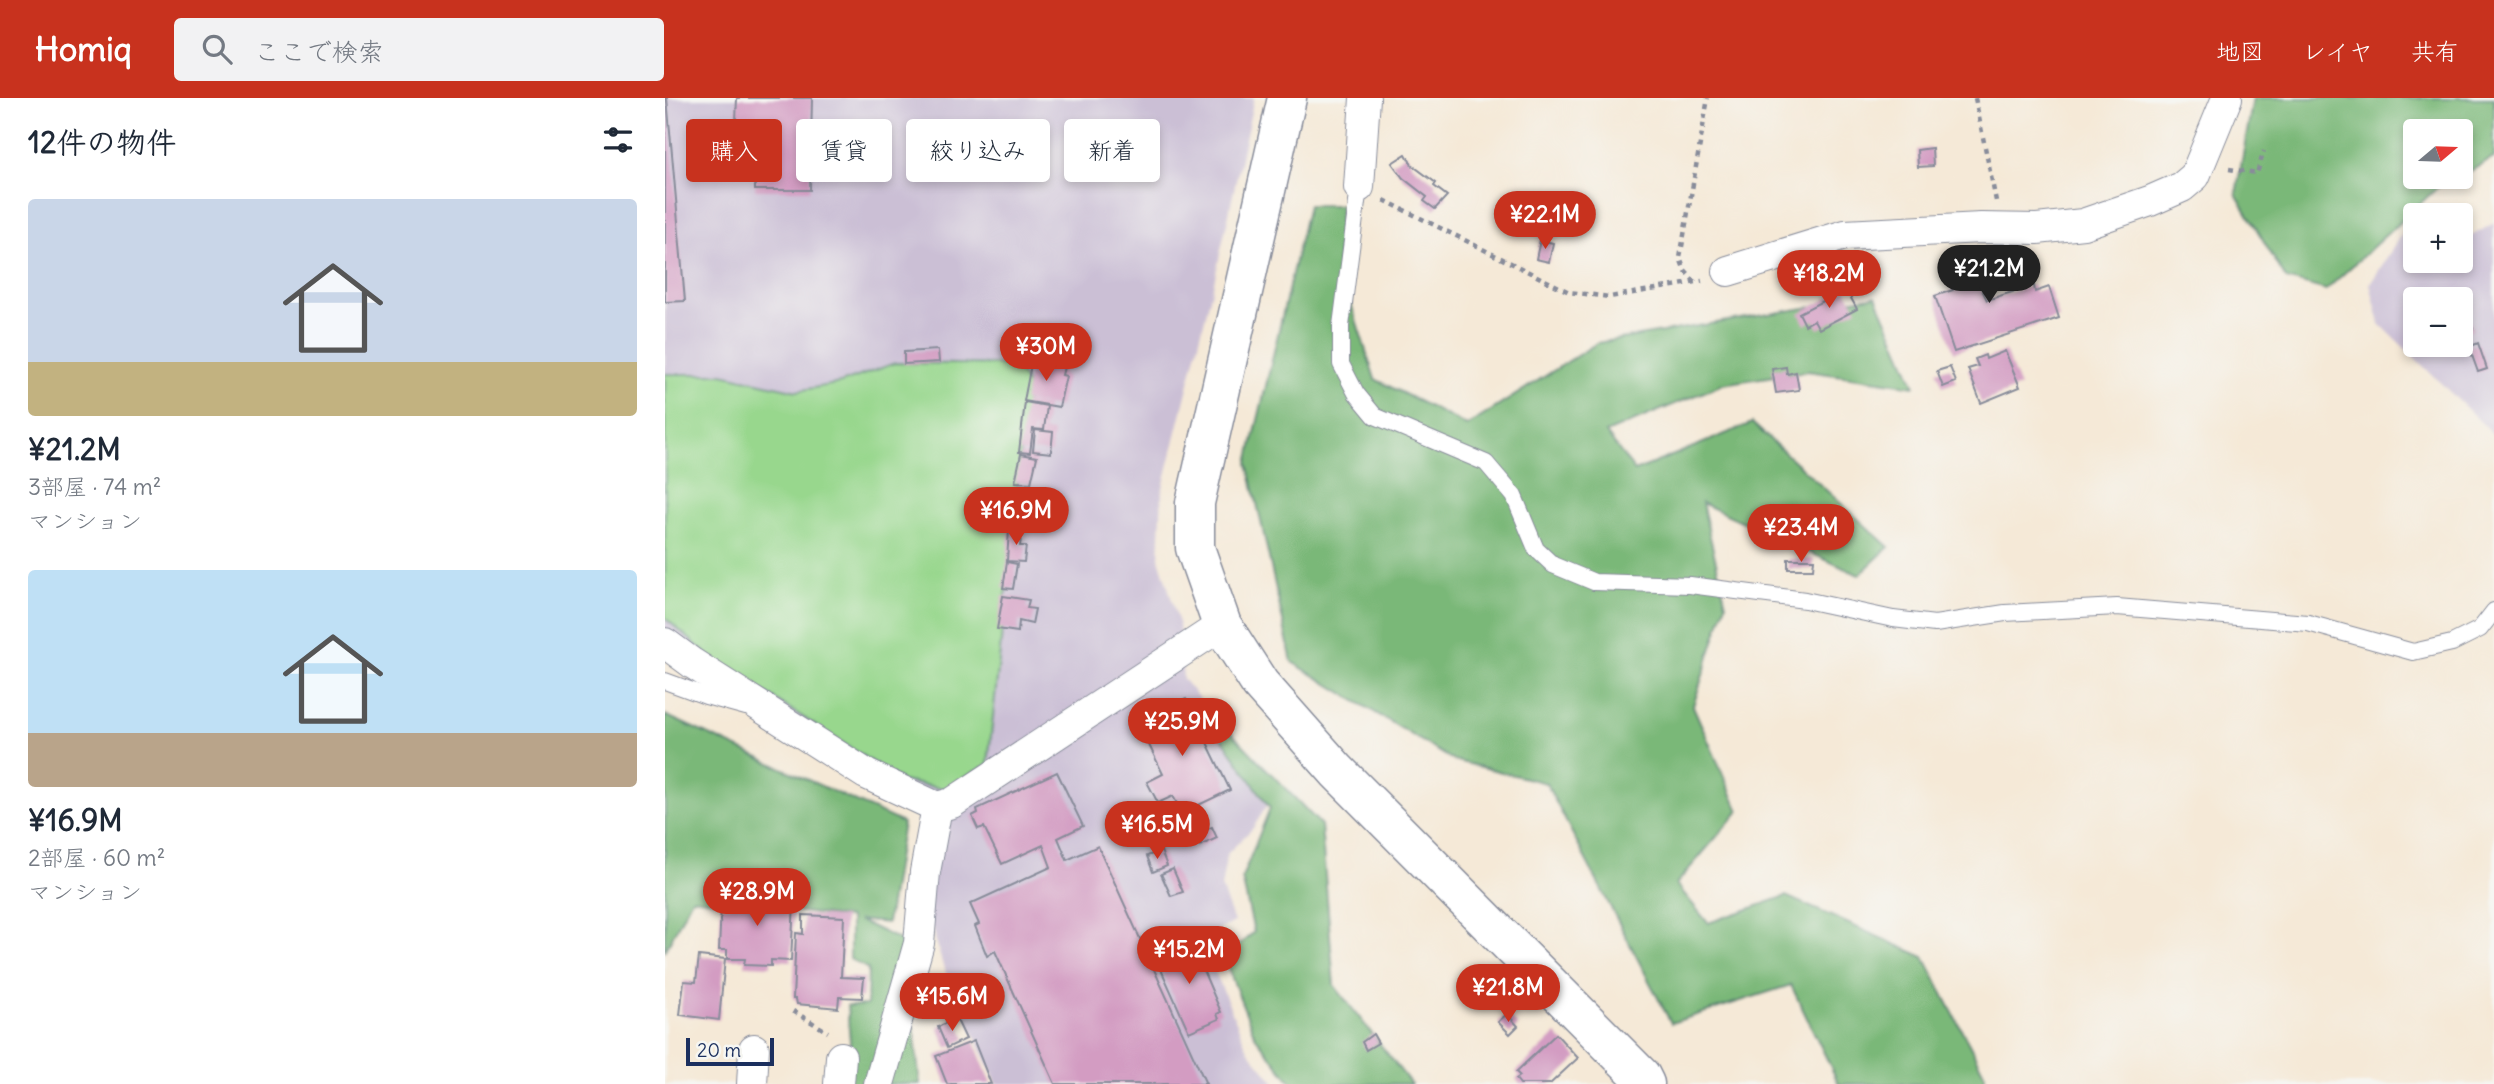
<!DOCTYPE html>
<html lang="ja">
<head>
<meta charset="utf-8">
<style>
  body { margin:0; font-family:Delius,"Klee One",sans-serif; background:#f2f2f3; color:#1f2937; height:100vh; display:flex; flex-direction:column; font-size:26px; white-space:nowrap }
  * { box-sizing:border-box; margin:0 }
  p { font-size:23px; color:#747a83 }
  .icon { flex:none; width:38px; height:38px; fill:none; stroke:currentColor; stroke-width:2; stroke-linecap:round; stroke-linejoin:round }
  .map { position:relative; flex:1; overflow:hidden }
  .sheet { display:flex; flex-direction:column; background:#fff; width:665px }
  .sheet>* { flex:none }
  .guide { position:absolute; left:21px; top:21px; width:665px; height:63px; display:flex; gap:14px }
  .needle { width:46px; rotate:71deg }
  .controls { position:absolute; left:1738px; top:21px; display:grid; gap:14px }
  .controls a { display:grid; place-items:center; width:70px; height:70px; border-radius:7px; background:#fff; box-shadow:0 4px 10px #0003; font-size:35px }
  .scale { position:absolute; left:21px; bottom:18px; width:88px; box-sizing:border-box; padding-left:7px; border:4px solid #1b2f5e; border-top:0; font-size:19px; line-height:24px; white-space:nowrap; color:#1b2f5e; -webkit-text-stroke:5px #f6f6f2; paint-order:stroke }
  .price { position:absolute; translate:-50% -60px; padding:0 16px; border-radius:24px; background:#c8321e; color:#fff; font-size:23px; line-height:46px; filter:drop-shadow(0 2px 4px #0008) }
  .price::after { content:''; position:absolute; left:50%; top:42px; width:21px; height:16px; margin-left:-10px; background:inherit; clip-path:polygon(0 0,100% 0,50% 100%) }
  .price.selected { background:#222; color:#fff }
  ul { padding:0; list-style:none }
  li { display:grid; align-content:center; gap:14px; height:371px; padding:0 28px }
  li span { display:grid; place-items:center; height:217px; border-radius:7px; color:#555 }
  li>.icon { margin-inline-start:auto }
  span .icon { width:126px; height:126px; fill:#fffc; stroke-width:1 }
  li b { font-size:30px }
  h2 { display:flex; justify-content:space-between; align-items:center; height:84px; padding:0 28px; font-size:30px }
  .chip { padding:0 24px; border-radius:7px; background:#fff; box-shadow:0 4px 10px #0003; font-size:24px; line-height:63px }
  .chip.selected { background:#c8321e; color:#fff }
  header { display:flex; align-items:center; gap:42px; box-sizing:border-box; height:98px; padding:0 35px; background:#c8321e; color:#fff }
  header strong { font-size:33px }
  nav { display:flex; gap:38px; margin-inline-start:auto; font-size:24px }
  .search { width:490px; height:63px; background:#f2f2f3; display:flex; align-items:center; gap:18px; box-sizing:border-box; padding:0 24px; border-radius:7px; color:#747a83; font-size:26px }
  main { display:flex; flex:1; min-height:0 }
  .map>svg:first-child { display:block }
  .industrial { fill:#cbbfd5; fill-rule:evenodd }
  .green { fill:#98d78d; stroke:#5a8376; stroke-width:2 }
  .forest { fill:#7ab878; stroke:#4a746b; stroke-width:2 }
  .building { fill:#d39cc2 }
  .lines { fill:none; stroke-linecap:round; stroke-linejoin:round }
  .lane-casing { stroke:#888c9a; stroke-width:18 }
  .street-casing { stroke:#888c9a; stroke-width:32 }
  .secondary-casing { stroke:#888c9a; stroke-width:41 }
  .path { stroke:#888c9a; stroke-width:4.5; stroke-dasharray:5 5; stroke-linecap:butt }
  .lane { stroke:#fff; stroke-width:16 }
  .street { stroke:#fff; stroke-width:30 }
  .secondary { stroke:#fff; stroke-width:38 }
</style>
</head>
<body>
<header>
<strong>Homiq</strong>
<div class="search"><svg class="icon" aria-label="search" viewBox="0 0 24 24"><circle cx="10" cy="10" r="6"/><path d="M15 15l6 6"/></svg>ここで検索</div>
<nav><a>地図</a><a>レイヤ</a><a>共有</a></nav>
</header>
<main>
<section class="sheet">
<h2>12件の物件<svg class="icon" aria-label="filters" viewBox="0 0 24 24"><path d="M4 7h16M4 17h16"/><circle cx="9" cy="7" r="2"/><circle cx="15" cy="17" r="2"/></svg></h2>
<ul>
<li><span style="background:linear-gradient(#c9d6e8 75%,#c2b280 0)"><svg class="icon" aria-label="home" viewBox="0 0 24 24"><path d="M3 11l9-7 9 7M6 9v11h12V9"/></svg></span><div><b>¥21.2M</b><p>3部屋 · 74 m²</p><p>マンション</p></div></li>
<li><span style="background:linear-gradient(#bfe0f5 75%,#b9a48a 0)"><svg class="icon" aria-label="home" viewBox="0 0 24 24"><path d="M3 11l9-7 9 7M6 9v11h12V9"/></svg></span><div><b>¥16.9M</b><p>2部屋 · 60 m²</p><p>マンション</p></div></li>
</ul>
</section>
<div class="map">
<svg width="1829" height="986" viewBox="0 0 1829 986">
  <rect width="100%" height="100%" fill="#f6f6f2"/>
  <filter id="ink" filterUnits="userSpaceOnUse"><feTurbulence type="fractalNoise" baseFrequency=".0143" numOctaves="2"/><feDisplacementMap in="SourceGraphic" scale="14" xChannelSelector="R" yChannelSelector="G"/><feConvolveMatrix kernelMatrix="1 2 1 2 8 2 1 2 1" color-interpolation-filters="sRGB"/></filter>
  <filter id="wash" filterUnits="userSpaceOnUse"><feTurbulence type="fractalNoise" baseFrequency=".00686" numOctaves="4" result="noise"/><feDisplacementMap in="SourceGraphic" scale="28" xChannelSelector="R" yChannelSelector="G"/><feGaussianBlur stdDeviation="1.57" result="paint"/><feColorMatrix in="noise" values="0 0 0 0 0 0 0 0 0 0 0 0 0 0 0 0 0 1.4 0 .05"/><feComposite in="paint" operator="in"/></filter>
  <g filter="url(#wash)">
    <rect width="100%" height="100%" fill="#f5e9d7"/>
    <!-- industrial -->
    <g class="industrial">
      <polygon points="0,0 589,0 549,184 497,394 494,460 514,525 518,581 611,693 588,730 562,756 556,789 569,824 545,837 543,857 583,952 611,986 332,986 278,868 251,776 257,735 253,716 0,552"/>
      <path d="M1745,124L1750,128V163H1796V144L1829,125V337L1715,226L1705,186ZM1750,201H1796V247H1750Z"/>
    </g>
    <!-- green -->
    <polygon class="green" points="230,265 349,267 363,288 323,666 280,691 237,683 49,562 0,520 0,276 57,276 132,293 176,285"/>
    <!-- forest -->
    <g class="forest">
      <polygon points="1588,0 1829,0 1829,60 1796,78 1796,33 1750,33 1750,79 1793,79 1773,89 1661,192 1621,181 1571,96"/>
      <polygon points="643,107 675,107 673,165 710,281 802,328 932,245 1211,198 1250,288 1142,273 1058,286 941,335 970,373 1087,325 1224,449 1194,477 1037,405 1061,506 1028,608 1074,713 1011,786 1043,825 1121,798 1259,859 1320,977 1320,986 1174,986 1126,887 1006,925 881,685 788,662 627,564 583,365"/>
      <polygon points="0,617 238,725 222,825 193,822 239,844 255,986 181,986 185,943 182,908 202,907 203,871 185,861 185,820 27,800 0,853"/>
      <polygon points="556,624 656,727 669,887 746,986 628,986 590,938 559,860 589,834 577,780 605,710 550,630"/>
    </g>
    <g id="blocks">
      <!-- building -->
      <g class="building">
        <polygon points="0,0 2,0 20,203 0,204"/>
        <polygon points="72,0 147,0 145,92 90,92 90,23 71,23"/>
        <polygon points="1267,50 1268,68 1253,69 1252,52"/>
        <polygon points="741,56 747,67 771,85 769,88 782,98 770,111 759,103 762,99 738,80 727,65"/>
        <polygon points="875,142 888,145 884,164 871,161"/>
        <polygon points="1341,145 1347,157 1309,175 1322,202 1369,187 1370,194 1384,189 1394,220 1289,254 1270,198 1288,192 1279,171 1302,159 1304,164"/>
        <polygon points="1181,191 1192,211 1154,231 1149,222 1140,227 1134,215"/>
        <polygon points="1799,206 1808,231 1798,235 1796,227 1796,207"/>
        <polygon points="1813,245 1822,271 1813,274 1804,249"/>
        <polygon points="273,252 274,264 239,266 239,254"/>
        <polygon points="1340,253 1355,289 1316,305 1303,271 1313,268 1310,261 1320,257 1321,261"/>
        <polygon points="379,260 400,265 397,277 401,278 394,309 359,303 367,261 378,263"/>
        <polygon points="1121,269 1122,276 1131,274 1134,292 1111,295 1107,271"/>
        <polygon points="1285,269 1291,284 1278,289 1272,273"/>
        <polygon points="360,304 382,308 379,332 368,331 365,355 354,354"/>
        <polygon points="370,332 388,334 386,355 368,353"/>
        <polygon points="356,356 372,359 366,385 350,384"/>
        <polygon points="344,431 357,432 355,448 361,448 359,464 342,463"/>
        <polygon points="1123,461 1149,461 1148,471 1123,471"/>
        <polygon points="342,464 352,466 348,491 338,490"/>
        <polygon points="338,498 364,502 362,510 370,511 367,526 354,523 353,534 332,531"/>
        <polygon points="521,601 565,692 517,715 508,698 493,705 482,684 498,676 473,624"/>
        <polygon points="392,674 418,728 393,740 402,762 433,748 541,986 390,986 330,853 322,858 310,828 314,826 305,806 386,769 378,747 337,766 319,729 313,731 307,718 313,715 312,711"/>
        <polygon points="547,729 552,740 535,748 530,737"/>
        <polygon points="496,753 502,768 488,774 482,758"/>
        <polygon points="508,771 518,794 506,798 496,776"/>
        <polygon points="86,789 110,790 110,803 129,804 126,863 106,862 106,868 79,867 80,861 62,861 62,852 54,852 56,808 65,808 66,797 86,798"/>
        <polygon points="138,817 179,819 176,879 199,880 197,900 174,899 173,910 132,906 131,901 128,901 131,835 138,836"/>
        <polygon points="525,842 556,914 552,916 554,921 524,934 490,858"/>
        <polygon points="34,858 60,861 54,922 15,917 19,883 31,884"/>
        <polygon points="842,916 853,928 845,936 833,924"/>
        <polygon points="291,920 301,941 282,950 273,929"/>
        <polygon points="708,936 713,945 701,952 697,944"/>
        <polygon points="891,936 913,960 885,986 855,986 851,981 855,978 851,974"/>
        <polygon points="309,943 326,986 282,986 271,958"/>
      </g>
    </g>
  </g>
  <g filter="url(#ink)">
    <use href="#blocks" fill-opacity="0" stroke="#888c9a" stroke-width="2"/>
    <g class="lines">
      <!-- lane casing -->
      <g class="lane-casing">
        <g id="lane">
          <polyline points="694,89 676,228 676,266 691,295 710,318 821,365 849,398 871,451 888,467 929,484 1025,487 1140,502 1228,521 1270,526 1340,515 1452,509 1643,525 1748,554 1787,545 1815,531 1829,513"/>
          <polyline points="0,583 41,598 81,609"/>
        </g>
      </g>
      <!-- street casing -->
      <g class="street-casing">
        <g id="street">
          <polyline points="694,89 700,0"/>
          <polyline points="1063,173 1180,137 1316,130 1372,131 1418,126 1485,103 1517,89 1530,78 1562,0"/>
          <polyline points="0,545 27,565 201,676 272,709 287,705 557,527"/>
          <polyline points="87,986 89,951"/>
          <polyline points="174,986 176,959"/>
          <polyline points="214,986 254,845 260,774 272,709"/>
        </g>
      </g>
      <!-- secondary casing -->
      <g class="secondary-casing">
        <polyline id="secondary" points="622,0 530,405 530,450 557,527 595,586 672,673 976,978 980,986"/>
      </g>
      <!-- path -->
      <g class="path">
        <polyline points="1310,0 1331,103"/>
        <polyline points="1564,71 1592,75 1599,53"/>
        <polyline points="719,102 904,194 945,199 1037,183"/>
        <polyline points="1030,184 1020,173 1015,160 1043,0"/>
        <polyline points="128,913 163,934"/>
      </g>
      <!-- lane -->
      <use href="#lane" class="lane"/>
      <!-- street -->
      <use href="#street" class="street"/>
      <!-- secondary -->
      <use href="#secondary" class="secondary"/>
    </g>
  </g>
</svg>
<div class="controls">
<a><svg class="needle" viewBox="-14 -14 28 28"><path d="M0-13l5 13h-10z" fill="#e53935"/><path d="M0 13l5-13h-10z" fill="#747a83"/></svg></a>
<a>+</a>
<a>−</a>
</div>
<div class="scale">20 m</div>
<b class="price" style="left:880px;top:153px">¥22.1M</b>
<b class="price selected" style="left:1324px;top:207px">¥21.2M</b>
<b class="price" style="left:1164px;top:212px">¥18.2M</b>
<b class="price" style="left:381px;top:285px">¥30M</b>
<b class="price" style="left:351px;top:449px">¥16.9M</b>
<b class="price" style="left:1136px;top:466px">¥23.4M</b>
<b class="price" style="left:517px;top:660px">¥25.9M</b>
<b class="price" style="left:492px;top:763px">¥16.5M</b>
<b class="price" style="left:92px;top:830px">¥28.9M</b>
<b class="price" style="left:524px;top:888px">¥15.2M</b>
<b class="price" style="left:843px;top:926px">¥21.8M</b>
<b class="price" style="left:287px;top:935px">¥15.6M</b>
<div class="guide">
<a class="chip selected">購入</a>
<a class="chip">賃貸</a>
<a class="chip">絞り込み</a>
<a class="chip">新着</a>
</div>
</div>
</main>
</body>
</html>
